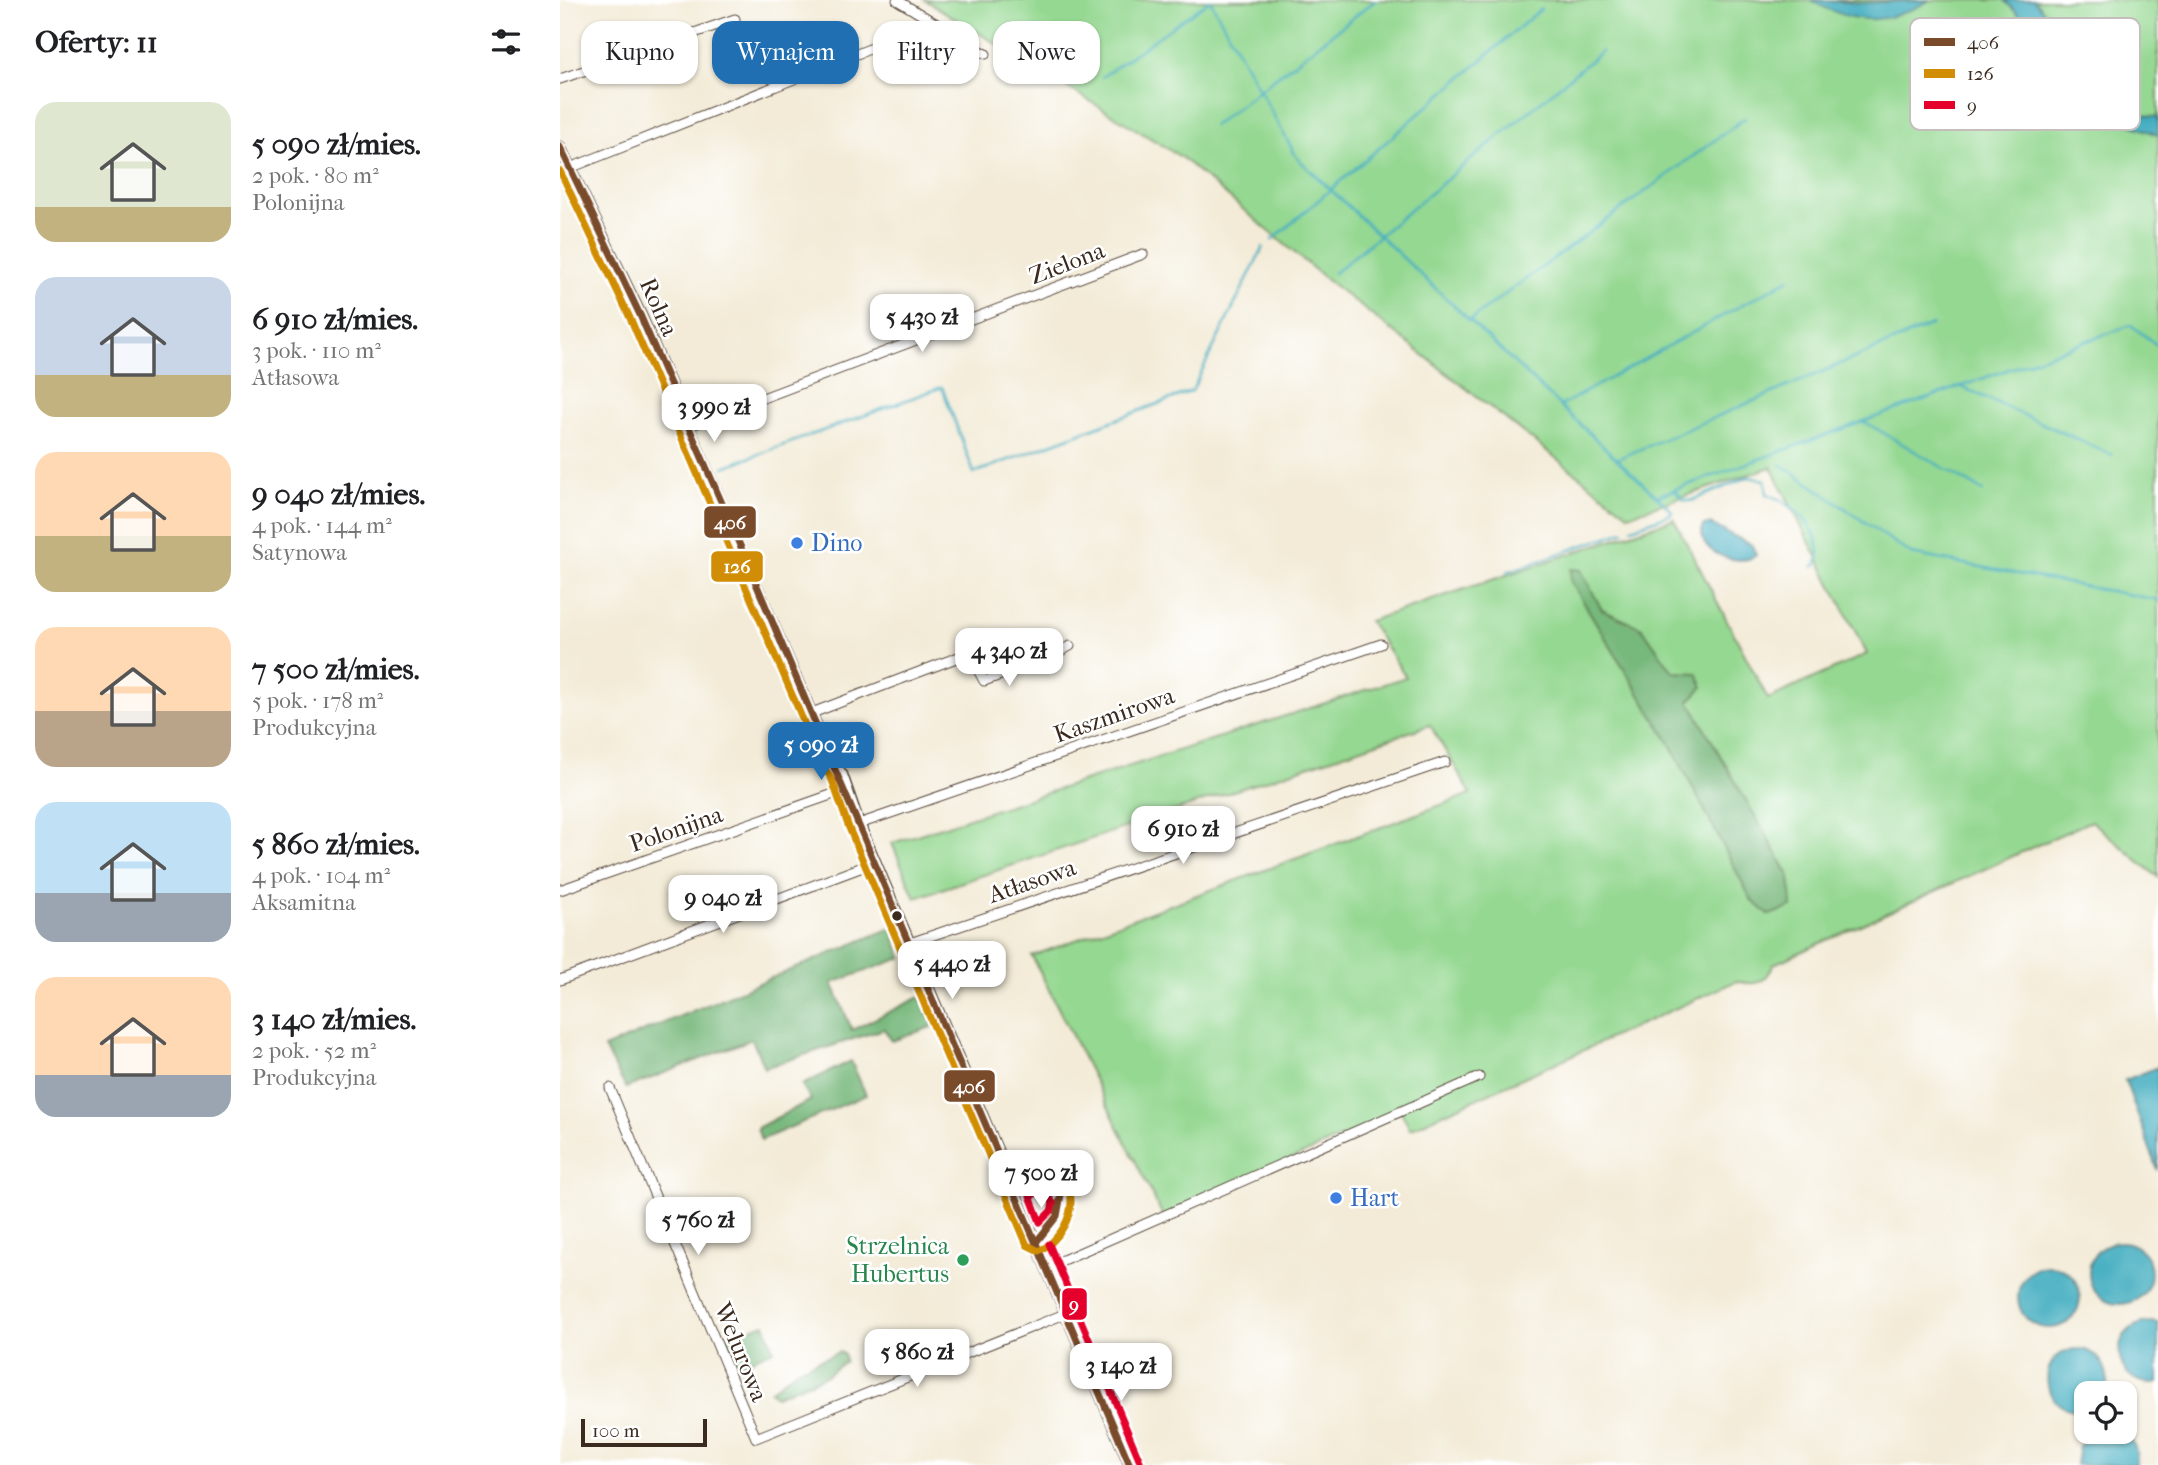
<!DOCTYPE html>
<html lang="pl">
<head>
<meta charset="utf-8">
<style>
  body { margin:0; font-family:"IM FELL French Canon",serif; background:#f6f6f6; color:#202124; height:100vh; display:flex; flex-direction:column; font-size:26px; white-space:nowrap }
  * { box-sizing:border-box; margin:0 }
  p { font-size:23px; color:#757577 }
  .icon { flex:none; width:38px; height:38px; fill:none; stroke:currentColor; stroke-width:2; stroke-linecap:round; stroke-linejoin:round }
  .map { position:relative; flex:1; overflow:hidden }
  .side { display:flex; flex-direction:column; background:#fff; width:560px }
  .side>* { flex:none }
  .hud { position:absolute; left:21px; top:21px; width:665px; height:63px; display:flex; gap:14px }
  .tools { position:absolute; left:1514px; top:1381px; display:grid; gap:14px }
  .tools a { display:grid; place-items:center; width:63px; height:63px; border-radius:14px; background:#fff; box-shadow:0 2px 5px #0004; font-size:35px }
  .scale { position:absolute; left:21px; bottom:18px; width:126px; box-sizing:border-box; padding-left:7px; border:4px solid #3b2a1e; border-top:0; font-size:19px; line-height:24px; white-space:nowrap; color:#3b2a1e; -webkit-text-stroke:5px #fff; paint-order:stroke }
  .price { position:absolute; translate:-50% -60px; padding:0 16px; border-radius:14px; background:#fff; color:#222; font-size:23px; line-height:46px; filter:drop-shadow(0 2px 4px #0008) }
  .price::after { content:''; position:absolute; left:50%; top:42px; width:21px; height:16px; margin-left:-10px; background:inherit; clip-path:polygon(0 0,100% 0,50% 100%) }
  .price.on { background:#1f6fb2; color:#fff }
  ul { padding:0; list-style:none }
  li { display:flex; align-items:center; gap:21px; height:175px; padding:0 35px }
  li span { display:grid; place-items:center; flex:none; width:196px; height:140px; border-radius:21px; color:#555 }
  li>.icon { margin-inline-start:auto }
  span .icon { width:84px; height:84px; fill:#fffc; stroke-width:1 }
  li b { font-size:30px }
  h2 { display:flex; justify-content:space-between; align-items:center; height:84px; padding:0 35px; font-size:30px }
  .chip { padding:0 24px; border-radius:21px; background:#fff; box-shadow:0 2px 5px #0004; font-size:24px; line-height:63px }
  .chip.on { background:#1f6fb2; color:#fff }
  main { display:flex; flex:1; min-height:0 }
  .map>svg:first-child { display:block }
  .green { fill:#94d891; stroke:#688158; stroke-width:2 }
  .forest { fill:#77b87b; stroke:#59714c; stroke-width:2 }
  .water { fill:#42adc0; stroke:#3e6c6f; stroke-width:2 }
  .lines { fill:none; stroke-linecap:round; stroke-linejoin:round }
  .stream { stroke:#42adc0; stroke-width:2.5 }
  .minor-casing { stroke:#57473a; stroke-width:11 }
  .tertiary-casing { stroke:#57473a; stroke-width:13 }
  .minor { stroke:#fff; stroke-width:9 }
  .tertiary { stroke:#fff; stroke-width:10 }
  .bus-1-casing { stroke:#fff; stroke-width:12 }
  .bus-2-casing { stroke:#fff; stroke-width:12 }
  .bus-3-casing { stroke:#fff; stroke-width:12 }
  .bus-1 { stroke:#7a4b2a; stroke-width:7 }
  .bus-2 { stroke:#d18d06; stroke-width:7 }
  .bus-3 { stroke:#e4002b; stroke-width:7 }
  .shop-dot { fill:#3f7fe0; stroke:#fff; stroke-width:2.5 }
  .bus-dot { fill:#3b2a1e; stroke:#fff; stroke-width:2.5 }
  .leisure-dot { fill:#2e9e5b; stroke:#fff; stroke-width:2.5 }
  .labels { text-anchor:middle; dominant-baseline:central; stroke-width:5; stroke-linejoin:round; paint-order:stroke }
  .street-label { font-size:24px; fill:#3b2a1e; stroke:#fff }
  .shop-label { font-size:24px; fill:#366cbe; stroke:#fff; text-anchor:start }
  .leisure-label { font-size:24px; fill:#27864d; stroke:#fff; text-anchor:end }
  .key { fill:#fff; stroke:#c4bfbc; stroke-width:2 }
  .key-label { font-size:19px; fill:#3b2a1e }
  .line-badge { stroke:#fff; stroke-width:2.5 }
  .badge-label { font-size:19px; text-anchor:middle; font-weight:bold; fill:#fff }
</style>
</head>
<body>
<main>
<section class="side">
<h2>Oferty: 11<svg class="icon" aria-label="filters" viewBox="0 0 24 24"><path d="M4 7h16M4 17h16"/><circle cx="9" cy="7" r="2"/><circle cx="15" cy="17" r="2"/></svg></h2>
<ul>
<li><span style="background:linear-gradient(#dfe7d0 75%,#c2b280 0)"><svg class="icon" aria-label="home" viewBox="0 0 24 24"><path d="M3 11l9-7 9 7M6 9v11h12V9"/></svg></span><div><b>5 090 zł/mies.</b><p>2 pok. · 80 m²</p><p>Polonijna</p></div></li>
<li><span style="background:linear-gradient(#c9d6e8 70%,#c2b280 0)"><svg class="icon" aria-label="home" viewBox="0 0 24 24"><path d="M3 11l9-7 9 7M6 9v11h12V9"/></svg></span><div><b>6 910 zł/mies.</b><p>3 pok. · 110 m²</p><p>Atłasowa</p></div></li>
<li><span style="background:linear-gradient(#ffd9b3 60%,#c2b280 0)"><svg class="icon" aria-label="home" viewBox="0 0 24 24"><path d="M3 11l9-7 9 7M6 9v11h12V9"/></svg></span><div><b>9 040 zł/mies.</b><p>4 pok. · 144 m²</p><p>Satynowa</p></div></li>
<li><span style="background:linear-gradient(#ffd9b3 60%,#b9a48a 0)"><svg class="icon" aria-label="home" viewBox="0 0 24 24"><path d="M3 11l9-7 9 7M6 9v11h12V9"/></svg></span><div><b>7 500 zł/mies.</b><p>5 pok. · 178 m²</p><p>Produkcyjna</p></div></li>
<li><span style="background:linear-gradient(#bfe0f5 65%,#9aa5b1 0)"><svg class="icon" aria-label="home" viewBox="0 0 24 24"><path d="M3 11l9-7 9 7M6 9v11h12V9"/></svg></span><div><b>5 860 zł/mies.</b><p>4 pok. · 104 m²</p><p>Aksamitna</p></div></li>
<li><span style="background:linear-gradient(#ffd9b3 70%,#9aa5b1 0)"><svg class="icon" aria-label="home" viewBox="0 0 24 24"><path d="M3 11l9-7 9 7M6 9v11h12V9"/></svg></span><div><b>3 140 zł/mies.</b><p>2 pok. · 52 m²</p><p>Produkcyjna</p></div></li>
</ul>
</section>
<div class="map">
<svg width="1598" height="1465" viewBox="0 0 1598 1465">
  <rect width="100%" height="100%" fill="#fff"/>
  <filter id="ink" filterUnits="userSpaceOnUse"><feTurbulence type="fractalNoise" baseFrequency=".0143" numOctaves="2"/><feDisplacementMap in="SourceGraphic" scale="14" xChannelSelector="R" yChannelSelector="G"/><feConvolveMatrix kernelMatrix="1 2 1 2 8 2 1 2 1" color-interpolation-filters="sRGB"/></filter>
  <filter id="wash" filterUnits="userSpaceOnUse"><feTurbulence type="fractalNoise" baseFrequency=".00686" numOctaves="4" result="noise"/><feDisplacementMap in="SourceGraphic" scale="28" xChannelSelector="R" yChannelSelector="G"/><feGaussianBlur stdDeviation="1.57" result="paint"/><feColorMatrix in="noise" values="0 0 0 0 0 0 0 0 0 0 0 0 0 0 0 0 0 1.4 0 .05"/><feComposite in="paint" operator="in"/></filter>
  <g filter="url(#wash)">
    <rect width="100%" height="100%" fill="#f3ebd7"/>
    <!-- green -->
    <path class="green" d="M365,0H1598V877L1531,821L1214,964C1205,984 1196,986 1176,981L850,1129L841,1111L603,1216L472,956L911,794L870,725L355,898L332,843L846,677L809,621L1114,519L1208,699L1307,654L1211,467L1069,515L767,280L621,157Z"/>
    <!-- forest -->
    <g class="forest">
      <polygon points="1011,569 1021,570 1042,610 1082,628 1113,672 1137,673 1143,687 1129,701 1230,877 1232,907 1209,915 1192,901 1110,744 1010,580"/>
      <polygon points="331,928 342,958 272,983 292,1030 360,997 374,1026 332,1041 324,1029 204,1068 192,1039 66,1088 44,1048"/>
      <polygon points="291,1061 306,1095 201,1140 197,1128 251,1100 242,1085"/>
      <polygon points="205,1324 214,1350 175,1366 163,1338"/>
      <polygon points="279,1352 284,1354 285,1361 267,1375 216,1396 210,1391 237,1369"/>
    </g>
    <!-- water -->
    <g class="water">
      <path d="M1250,0L1302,3L1370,0C1326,26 1294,25 1250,0Z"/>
      <polygon points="1444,0 1474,0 1559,101 1585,115 1598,117 1598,135 1566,123 1556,115 1535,84 1516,71"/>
      <path d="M1150,524L1192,545L1196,555C1183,568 1131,553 1144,525Z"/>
      <polygon points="1598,1067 1598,1171 1565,1080"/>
      <circle cx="1560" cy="1273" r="31"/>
      <circle cx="1489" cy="1297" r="31"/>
      <path d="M1588,1322L1598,1323V1382C1555,1391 1543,1328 1588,1322Z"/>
      <path d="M1523,1349C1543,1356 1552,1373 1545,1393H1526V1409C1478,1419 1472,1346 1523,1349Z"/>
      <path d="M1535,1432C1560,1431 1579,1434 1577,1465H1516L1519,1446Z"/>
    </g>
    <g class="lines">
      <!-- stream -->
      <g class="stream">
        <polyline points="650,0 737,158 1112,511 1111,514 1072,528"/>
        <polyline points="542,77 650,0"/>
        <polyline points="653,126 816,0"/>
        <polyline points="712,240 981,9"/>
        <polyline points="774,273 1042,51"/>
        <polyline points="909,321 1185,118"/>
        <polyline points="1402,387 1552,455"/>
        <polyline points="1000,406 1229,279"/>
        <polyline points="1303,421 1423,491"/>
        <polyline points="1057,459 1372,325"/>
        <polyline points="1221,464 1351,554 1598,600"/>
        <polyline points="164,467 382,387 414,473 632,391 703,247"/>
        <path d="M1114,490L1124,500L1131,501L1188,477L1205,480L1207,494C1235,504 1266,532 1257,564L1253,567"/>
        <polyline points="1097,496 1571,325 1598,346"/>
        <polyline points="947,572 1064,531"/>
      </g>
    </g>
  </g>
  <g filter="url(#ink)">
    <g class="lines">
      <!-- minor casing -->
      <g class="minor-casing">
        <g id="minor">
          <polyline points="337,0 426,54"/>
          <polyline points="0,79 175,19"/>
          <polyline points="10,168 375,23"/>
          <polyline points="129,426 583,254"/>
          <polyline points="409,653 424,681 490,657 510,646"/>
          <polyline points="252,713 430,645"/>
          <polyline points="299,824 821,644"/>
          <polyline points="0,890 285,790"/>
          <polyline points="350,943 885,762"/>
          <polyline points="0,980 316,862"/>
          <polyline points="50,1088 196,1438 507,1313"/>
          <polyline points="487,1267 919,1077"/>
        </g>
      </g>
      <!-- tertiary casing -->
      <g class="tertiary-casing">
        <g id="tertiary">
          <polyline points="0,147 81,316 272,762"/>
          <polyline points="271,758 282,775 299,824 570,1465"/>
        </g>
      </g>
      <!-- minor -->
      <use href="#minor" class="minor"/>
      <!-- tertiary -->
      <use href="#tertiary" class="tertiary"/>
      <!-- bus-1 casing -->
      <g class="bus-1-casing">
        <g id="bus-1">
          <polyline points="0,147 80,315 167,515 570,1465"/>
          <path d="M456,1191C472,1185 490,1177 501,1194L497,1216L477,1241"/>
        </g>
      </g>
      <!-- bus-2 casing -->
      <g class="bus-2-casing">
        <path id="bus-2" d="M0,171L71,320L261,762L272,780L289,828L467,1245L479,1251C522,1229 527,1154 461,1178"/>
      </g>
      <!-- bus-3 casing -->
      <g class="bus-3-casing">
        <g id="bus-3">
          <polygon points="479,1192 488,1195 493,1203 491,1211 480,1222 470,1196"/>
          <polyline points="489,1244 580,1461"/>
        </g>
      </g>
      <!-- bus-1 -->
      <use href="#bus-1" class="bus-1"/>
      <!-- bus-2 -->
      <use href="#bus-2" class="bus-2"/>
      <!-- bus-3 -->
      <use href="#bus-3" class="bus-3"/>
    </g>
  </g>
  <!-- markers -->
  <g class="shop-dot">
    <circle cx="237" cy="543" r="7"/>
    <circle cx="776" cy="1198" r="7"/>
  </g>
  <circle class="bus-dot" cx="337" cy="916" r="6"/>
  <circle class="leisure-dot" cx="403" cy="1260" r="7"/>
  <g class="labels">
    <!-- street labels -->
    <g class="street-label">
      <text transform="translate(507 263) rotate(-21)">Zielona</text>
      <text transform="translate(99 307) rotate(66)">Rolna</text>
      <text transform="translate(554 715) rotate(-19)">Kaszmirowa</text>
      <text transform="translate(116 829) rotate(-19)">Polonijna</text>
      <text transform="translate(472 881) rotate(-19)">Atłasowa</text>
      <text transform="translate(181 1352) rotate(68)">Welurowa</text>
    </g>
    <!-- shop labels -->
    <g class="shop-label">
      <text x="251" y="543">Dino</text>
      <text x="790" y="1198">Hart</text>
    </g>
    <!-- leisure labels -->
    <g class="leisure-label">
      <text x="389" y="1246">Strzelnica<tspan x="389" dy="28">Hubertus</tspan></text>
    </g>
  </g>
  <!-- legend -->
  <rect x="1350" y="18" width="230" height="112" rx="10" class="key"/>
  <rect x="1364" y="38" width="31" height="8" fill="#7a4b2a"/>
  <rect x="1364" y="69" width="31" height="9" fill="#d18d06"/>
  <rect x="1364" y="101" width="31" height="8" fill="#e4002b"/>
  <g class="key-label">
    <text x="1407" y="49">406</text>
    <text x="1407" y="80">126</text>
    <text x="1407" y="112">9</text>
  </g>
  <g class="line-badge">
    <rect x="143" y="505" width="54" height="34" rx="7" fill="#7a4b2a"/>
    <rect x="150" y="550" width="54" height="33" rx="7" fill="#d18d06"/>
    <rect x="383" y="1069" width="53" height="34" rx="7" fill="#7a4b2a"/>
    <rect x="501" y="1287" width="27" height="34" rx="7" fill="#e4002b"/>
  </g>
  <g class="badge-label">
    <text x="170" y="529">406</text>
    <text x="177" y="573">126</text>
    <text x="409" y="1093">406</text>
    <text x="514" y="1311">9</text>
  </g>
</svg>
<div class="tools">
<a><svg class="icon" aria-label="locate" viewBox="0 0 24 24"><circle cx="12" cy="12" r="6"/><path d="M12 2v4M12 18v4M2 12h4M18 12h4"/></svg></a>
</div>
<div class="scale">100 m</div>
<b class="price" style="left:362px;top:354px">5 430 zł</b>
<b class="price" style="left:154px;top:444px">3 990 zł</b>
<b class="price" style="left:449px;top:688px">4 340 zł</b>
<b class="price on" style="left:261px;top:782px">5 090 zł</b>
<b class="price" style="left:623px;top:866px">6 910 zł</b>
<b class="price" style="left:163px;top:935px">9 040 zł</b>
<b class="price" style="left:392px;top:1001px">5 440 zł</b>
<b class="price" style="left:481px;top:1210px">7 500 zł</b>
<b class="price" style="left:138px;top:1257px">5 760 zł</b>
<b class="price" style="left:357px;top:1389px">5 860 zł</b>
<b class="price" style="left:561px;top:1403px">3 140 zł</b>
<div class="hud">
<a class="chip">Kupno</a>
<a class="chip on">Wynajem</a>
<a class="chip">Filtry</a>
<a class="chip">Nowe</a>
</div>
</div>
</main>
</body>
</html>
